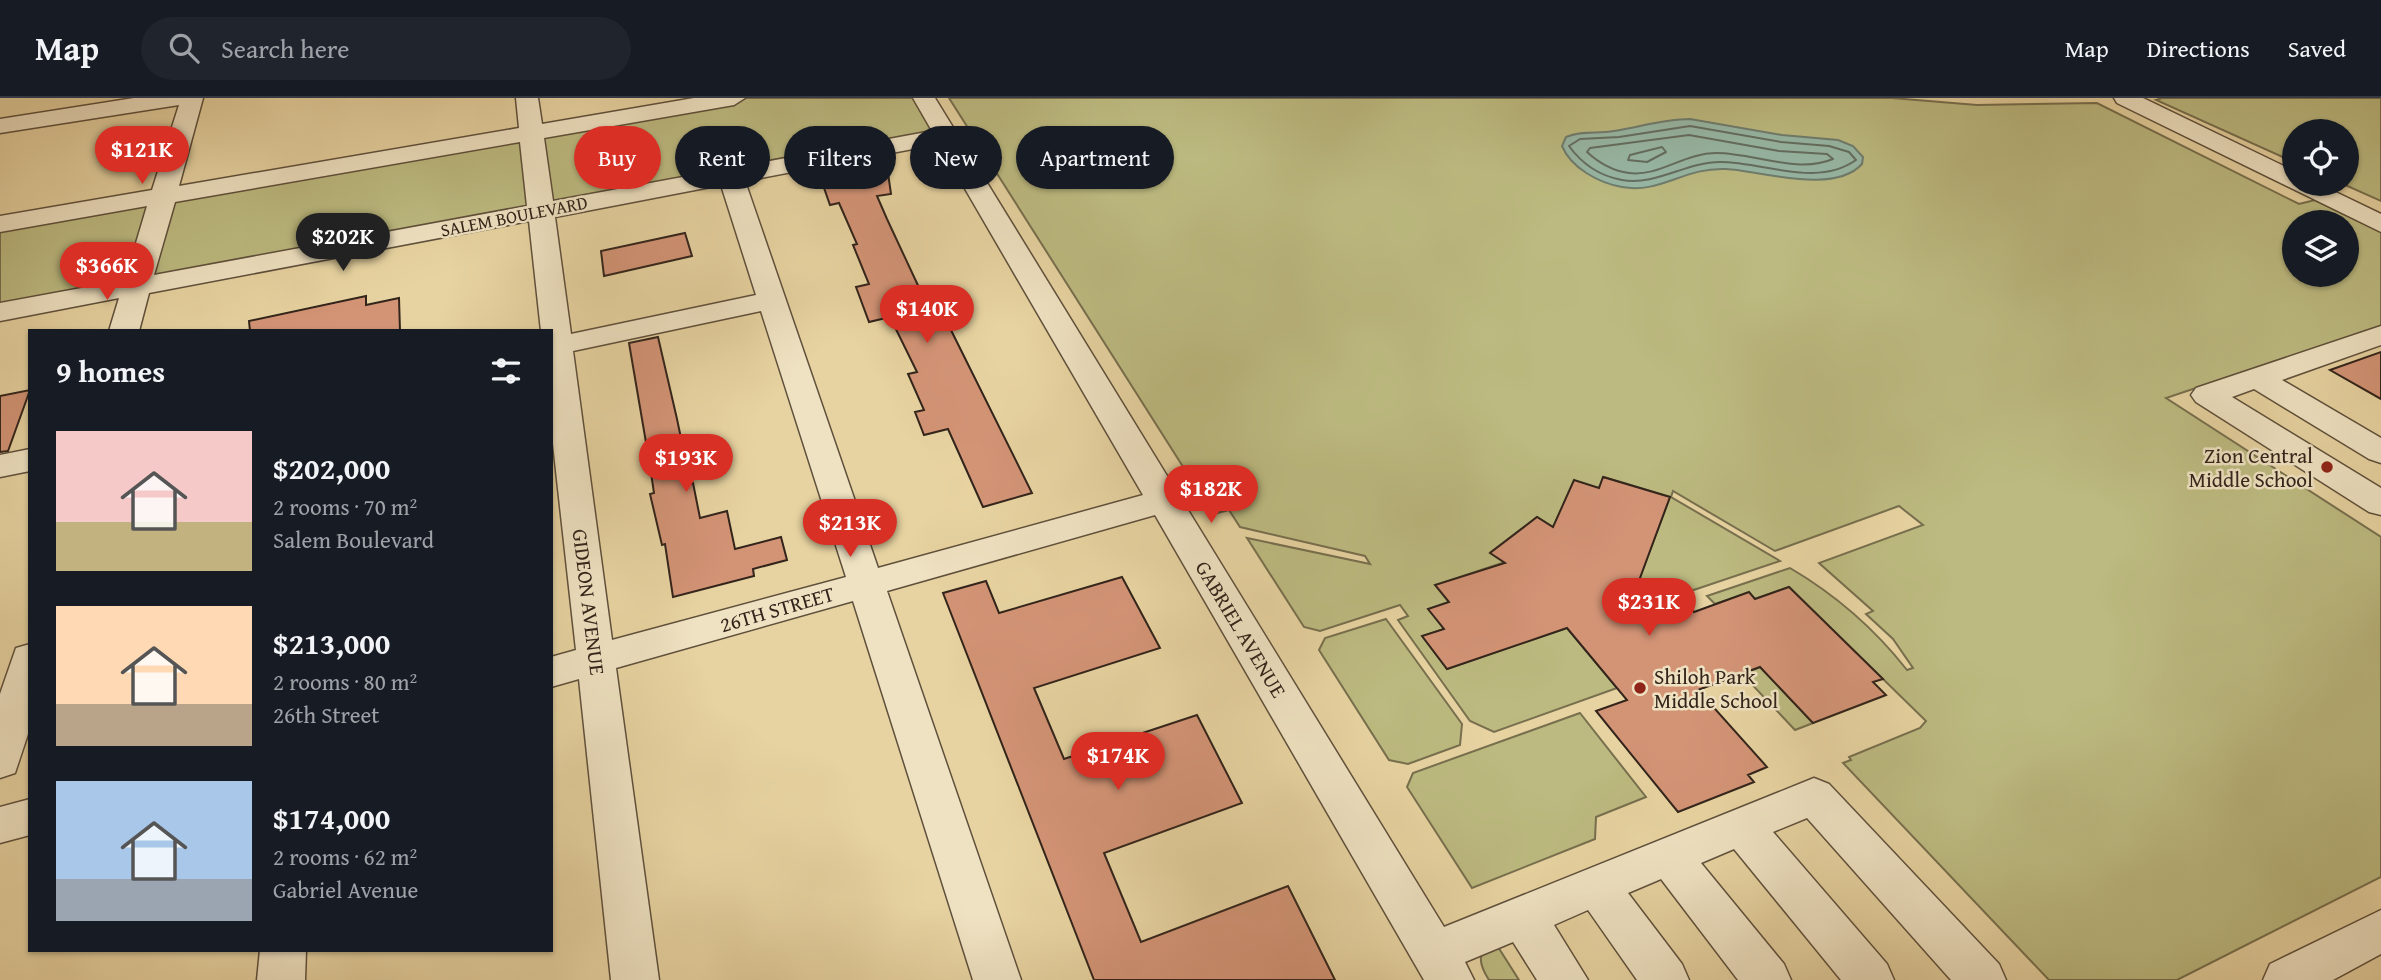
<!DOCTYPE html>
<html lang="en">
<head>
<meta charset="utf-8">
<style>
  body { margin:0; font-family:"Gentium Book Plus",serif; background:#20242c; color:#f1f3f6; height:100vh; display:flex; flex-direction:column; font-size:26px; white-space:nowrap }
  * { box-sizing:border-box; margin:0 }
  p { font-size:23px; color:#9ea1a6 }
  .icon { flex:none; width:38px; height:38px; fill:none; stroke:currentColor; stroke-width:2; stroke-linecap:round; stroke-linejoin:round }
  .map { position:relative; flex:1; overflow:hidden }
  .side { position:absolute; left:28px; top:231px; width:525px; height:623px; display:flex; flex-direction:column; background:#171b24; border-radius:0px; box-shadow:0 2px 5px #0004 }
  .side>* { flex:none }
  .banner { position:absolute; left:574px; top:28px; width:665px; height:63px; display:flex; gap:14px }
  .fabs { position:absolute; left:2282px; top:21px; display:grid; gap:14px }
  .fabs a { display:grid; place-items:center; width:77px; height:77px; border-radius:50%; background:#171b24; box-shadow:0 2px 5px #0004; font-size:35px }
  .price { position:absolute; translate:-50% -60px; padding:0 16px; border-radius:24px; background:#d93025; color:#fff; font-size:23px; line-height:46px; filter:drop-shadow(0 2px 4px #0008) }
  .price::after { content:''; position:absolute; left:50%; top:42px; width:21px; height:16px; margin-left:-10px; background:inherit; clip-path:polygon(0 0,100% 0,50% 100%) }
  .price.on { background:#222; color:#fff }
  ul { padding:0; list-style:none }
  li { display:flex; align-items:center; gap:21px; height:175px; padding:0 28px }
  li span { display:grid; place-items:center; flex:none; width:196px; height:140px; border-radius:0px; color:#555 }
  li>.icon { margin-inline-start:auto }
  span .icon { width:84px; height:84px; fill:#fffc; stroke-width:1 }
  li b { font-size:30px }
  h2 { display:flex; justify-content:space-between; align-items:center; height:84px; padding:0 28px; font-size:30px }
  .tag { padding:0 24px; border-radius:32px; background:#171b24; box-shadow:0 2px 5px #0004; font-size:24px; line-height:63px }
  .tag.on { background:#d93025; color:#fff }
  header { display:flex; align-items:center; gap:42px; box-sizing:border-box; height:98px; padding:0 35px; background:#171b24; border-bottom:2px solid #363941 }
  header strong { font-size:33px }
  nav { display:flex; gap:38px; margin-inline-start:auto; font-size:24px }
  .search { width:490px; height:63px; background:#20242c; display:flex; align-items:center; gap:18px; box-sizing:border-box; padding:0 24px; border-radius:38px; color:#9ea1a6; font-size:26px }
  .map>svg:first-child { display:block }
  .green { fill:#bcba80; stroke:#776f4e; stroke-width:2; fill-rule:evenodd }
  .water { fill:#97b8a6; stroke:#6f7d6e; stroke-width:2 }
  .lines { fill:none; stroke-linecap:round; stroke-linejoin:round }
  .shore { stroke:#646e60; stroke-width:2 }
  .building { fill:#d39476; stroke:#32241b; stroke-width:2 }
  .minor-casing { stroke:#5f503c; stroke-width:3 }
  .minor { fill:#efe2c2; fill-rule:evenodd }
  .poi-dot { fill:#8f2418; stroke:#efe2c2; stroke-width:2.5 }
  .labels { text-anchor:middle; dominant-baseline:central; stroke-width:5; stroke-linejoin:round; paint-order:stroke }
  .far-street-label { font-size:18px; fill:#32241b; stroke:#efe2c2 }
  .poi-label { font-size:21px; fill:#32241b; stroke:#efe2c2; text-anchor:end }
  .street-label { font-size:21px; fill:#32241b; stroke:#efe2c2 }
</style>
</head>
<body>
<header>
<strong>Map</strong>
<div class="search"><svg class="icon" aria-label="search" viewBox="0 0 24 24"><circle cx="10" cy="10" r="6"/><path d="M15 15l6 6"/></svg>Search here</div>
<nav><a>Map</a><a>Directions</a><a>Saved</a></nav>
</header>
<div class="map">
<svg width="2381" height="882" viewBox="0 0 2381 882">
  <rect width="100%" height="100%" fill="#e7d3a1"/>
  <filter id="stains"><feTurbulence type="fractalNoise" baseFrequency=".00286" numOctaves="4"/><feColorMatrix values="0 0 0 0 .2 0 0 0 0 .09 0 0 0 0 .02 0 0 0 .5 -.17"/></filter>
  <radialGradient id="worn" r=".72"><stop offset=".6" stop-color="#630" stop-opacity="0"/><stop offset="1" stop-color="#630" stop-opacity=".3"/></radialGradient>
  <!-- green -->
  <g class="green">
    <polygon points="735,0 924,0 946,38 0,214 0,126"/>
    <path d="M949,0H1892L1977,7L2097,5L2299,106L2315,102L2381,134V228L2166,300L2381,439V779L2177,882H2049L1843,665L1851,662L1849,659L1920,630L1926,623L1789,489L1755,501L1748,495L1715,506L1707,498L1790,470C1836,497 1874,530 1907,572L1913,570L1893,541L1866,516L1873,513L1819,465L1923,427L1899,408L1775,453L1673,393L1671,399L1780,463L1646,508L1634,495L1670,399L1604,379L1599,390L1553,429L1537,419L1491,454L1505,464L1436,487L1449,504L1429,511L1444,531L1423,538L1447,571L1567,530L1617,590L1494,634L1470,623L1398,522L1408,518L1400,507L1320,533L1304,529L1247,440L1370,466L1365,458L1240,429L1229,412L1213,416ZM2294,124H2347V177H2294Z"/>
    <polygon points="2162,0 2381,0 2381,103 2343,86 2347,86 2347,33 2294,33 2294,64 2156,2"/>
    <polygon points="1386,521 1462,626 1460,647 1408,666 1389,662 1319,552 1325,540"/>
    <polygon points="1760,569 1813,625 1795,632 1742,576"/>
    <polygon points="1580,615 1646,699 1596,719 1595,741 1472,790 1407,689 1413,675"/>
    <path d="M1493,841L1519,882H1489C1478,865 1477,855 1493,841Z"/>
  </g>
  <!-- water -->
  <path class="water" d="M1690,21L1782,37L1838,42L1853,48L1863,59L1862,66C1834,97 1762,73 1726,71C1684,69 1661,96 1622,89C1599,85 1571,70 1562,48L1566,39C1581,32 1598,36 1614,33C1640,29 1663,21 1690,21Z"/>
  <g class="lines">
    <!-- shore -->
    <g class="shore">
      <path d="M1690,28L1781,44L1829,48L1849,54L1856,62C1816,90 1765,64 1720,64C1686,64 1656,88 1622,82C1600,78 1582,66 1569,48L1580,41L1619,39Z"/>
      <path d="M1689,37L1779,53L1827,56L1833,61C1798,76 1753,55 1717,55C1683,55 1659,79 1629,75C1613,73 1599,65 1587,54L1590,50Z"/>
      <polygon points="1662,49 1666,54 1647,64 1628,62 1630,57"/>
    </g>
  </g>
  <!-- building -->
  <g class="building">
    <polygon points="888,75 891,96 877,98 887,121 922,196 932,194 1032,395 983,409 948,331 924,337 915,314 924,312 908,276 917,274 890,219 869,224 856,189 869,186 853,147 857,146 839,105 830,107 823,87"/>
    <polygon points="685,135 692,158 604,178 601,153"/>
    <polygon points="366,198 366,207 399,200 400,233 250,233 249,223"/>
    <polygon points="658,239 677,321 682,345 679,345 689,386 693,385 700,420 727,413 735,451 781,439 787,462 753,471 754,478 673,499 665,446 662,447 650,396 654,395 650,368 629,245"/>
    <polygon points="2381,254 2381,301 2330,272"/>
    <polygon points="30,292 8,353 0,354 0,298"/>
    <polygon points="1603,379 1670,399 1627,515 1678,497 1694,514 1749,494 1755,501 1789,489 1883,581 1873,584 1886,597 1813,625 1760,569 1698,592 1767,669 1748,677 1754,684 1678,714 1596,613 1627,602 1567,530 1447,571 1422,538 1444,531 1428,511 1449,504 1435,487 1505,465 1490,455 1537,419 1553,429 1574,382 1599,390"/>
    <polygon points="1122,479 1160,550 1034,590 1064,661 1197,617 1242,705 1104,755 1141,844 1288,788 1335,882 1094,882 943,495 986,483 999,515"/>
  </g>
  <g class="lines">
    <!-- minor casing -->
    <g class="minor-casing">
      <g id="minor">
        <path d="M134,0H203L179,88L519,30L516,0H538L542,26L694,0H745L734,7L544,40L553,103L932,33L913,0H935L1444,829L1814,680L1829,686L1999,866L2006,882H1951L1807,720L1773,734L1887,866L1894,882H1841L1734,751L1701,765L1784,866L1791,882H1738L1661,781L1628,795L1682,866L1689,882H1637L1588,812L1554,827L1588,882H1537L1513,844L1465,864L1474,882H1424L1155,417L887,493L1021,882H973L853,503L616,570L659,882H611L579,581L551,589V559L576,552L551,328V233H541L529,123L149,195L139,233H109L119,200L0,223V205L125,182L147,108L0,134V118L152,92L179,7L0,35V21ZM520,44L527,108L154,177L175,104ZM939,46L1143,397L878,470L745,83ZM721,87L756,197L571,236L555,119ZM761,213L846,479L612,542L573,253Z"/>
        <polygon points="2114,0 2143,0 2294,73 2294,86 2319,86 2381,116 2381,134 2117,5"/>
        <polygon points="2381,228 2381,247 2282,282 2381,340 2381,365 2369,361 2254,291 2232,299 2381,390 2381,417 2369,414 2196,304 2191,297 2196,290"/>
        <polygon points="30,351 30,373 0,379 0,357"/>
        <polygon points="30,546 30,630 15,675 0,680 0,596 16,550"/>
        <polygon points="30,701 30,737 0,745 0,709"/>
        <polygon points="2381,812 2381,856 2333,882 2263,882 2270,866"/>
        <polygon points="260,852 306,852 305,882 257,882"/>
      </g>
    </g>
    <!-- minor -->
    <use href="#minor" class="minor"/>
  </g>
  <!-- markers -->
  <g class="poi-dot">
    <circle cx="2327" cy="369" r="7"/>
    <circle cx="1640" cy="590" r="7"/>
  </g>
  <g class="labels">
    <!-- far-street labels -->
    <g class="far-street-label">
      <text transform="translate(514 118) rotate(-11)">SALEM BOULEVARD</text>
    </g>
    <!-- poi labels -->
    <g class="poi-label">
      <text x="2313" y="357">Zion Central<tspan x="2313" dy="24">Middle School</tspan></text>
      <text x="1654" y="578" text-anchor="start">Shiloh Park<tspan x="1654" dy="24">Middle School</tspan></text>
    </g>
    <!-- street labels -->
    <g class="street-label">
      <text transform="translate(589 504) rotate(83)">GIDEON AVENUE</text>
      <text transform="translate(777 511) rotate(-16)">26TH STREET</text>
      <text transform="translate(1241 531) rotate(59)">GABRIEL AVENUE</text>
    </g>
  </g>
  <rect width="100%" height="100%" filter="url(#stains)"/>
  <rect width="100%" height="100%" fill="url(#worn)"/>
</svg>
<div class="fabs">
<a><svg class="icon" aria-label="locate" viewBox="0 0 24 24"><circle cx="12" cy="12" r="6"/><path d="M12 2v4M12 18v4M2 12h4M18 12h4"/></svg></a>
<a><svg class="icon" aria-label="layers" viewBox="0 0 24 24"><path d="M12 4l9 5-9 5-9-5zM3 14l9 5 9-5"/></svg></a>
</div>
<b class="price" style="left:142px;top:88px">$121K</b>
<b class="price on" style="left:343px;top:175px">$202K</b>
<b class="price" style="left:107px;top:204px">$366K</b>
<b class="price" style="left:927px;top:247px">$140K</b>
<b class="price" style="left:686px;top:396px">$193K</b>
<b class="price" style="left:1211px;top:427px">$182K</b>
<b class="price" style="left:850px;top:461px">$213K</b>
<b class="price" style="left:1649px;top:540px">$231K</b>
<b class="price" style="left:1118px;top:694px">$174K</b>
<div class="banner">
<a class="tag on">Buy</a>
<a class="tag">Rent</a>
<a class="tag">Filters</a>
<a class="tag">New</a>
<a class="tag">Apartment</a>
</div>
<section class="side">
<h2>9 homes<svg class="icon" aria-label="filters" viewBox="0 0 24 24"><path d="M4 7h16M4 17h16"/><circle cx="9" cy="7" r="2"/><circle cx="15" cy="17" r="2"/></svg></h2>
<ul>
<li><span style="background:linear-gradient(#f6c9c9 65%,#c2b280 0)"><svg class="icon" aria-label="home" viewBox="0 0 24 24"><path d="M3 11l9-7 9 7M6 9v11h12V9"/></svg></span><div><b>$202,000</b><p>2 rooms · 70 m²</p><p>Salem Boulevard</p></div></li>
<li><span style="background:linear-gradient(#ffd9b3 70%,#b9a48a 0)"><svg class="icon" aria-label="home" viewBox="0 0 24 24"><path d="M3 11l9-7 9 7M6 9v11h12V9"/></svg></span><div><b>$213,000</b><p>2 rooms · 80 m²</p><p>26th Street</p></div></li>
<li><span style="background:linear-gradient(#a9c7e8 70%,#9aa5b1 0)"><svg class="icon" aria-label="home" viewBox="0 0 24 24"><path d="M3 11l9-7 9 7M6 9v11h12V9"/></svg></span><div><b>$174,000</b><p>2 rooms · 62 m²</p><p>Gabriel Avenue</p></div></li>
</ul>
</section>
</div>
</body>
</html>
